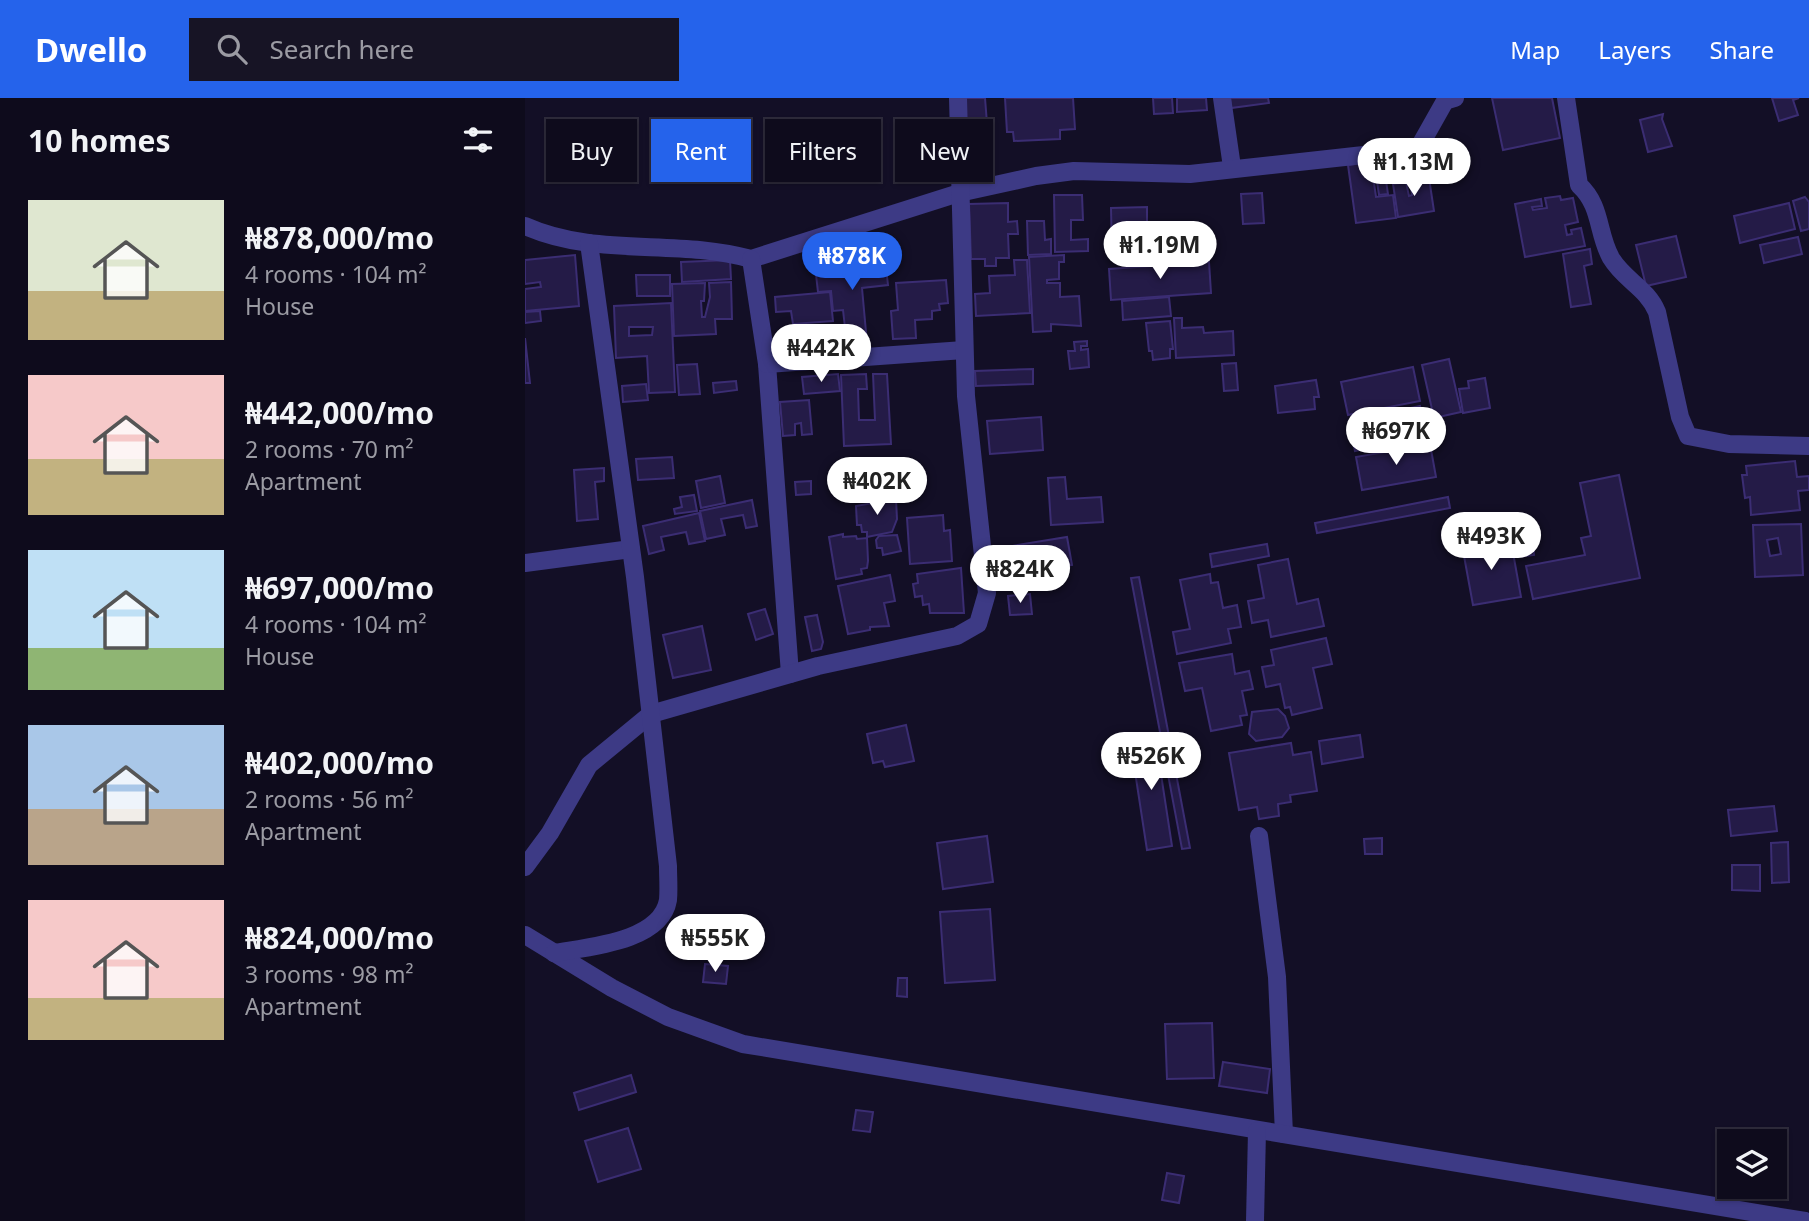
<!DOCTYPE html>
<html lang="en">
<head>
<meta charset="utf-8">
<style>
  body { margin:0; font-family:"Noto Sans",sans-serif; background:#171425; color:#f1f3f6; height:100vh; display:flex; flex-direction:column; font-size:26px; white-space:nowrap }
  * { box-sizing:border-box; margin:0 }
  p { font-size:23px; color:#9b9ba3 }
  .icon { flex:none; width:38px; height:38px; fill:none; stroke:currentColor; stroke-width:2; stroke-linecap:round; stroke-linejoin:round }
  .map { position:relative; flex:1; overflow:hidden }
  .panel { display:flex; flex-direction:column; background:#0e0b1c; width:525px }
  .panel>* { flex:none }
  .hud { position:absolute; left:21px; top:21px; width:665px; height:63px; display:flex; gap:14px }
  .buttons { position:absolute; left:1192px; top:1031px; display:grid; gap:14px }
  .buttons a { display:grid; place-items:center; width:70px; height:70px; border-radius:0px; background:#0e0b1c; box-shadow:0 2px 5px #0004,0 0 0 2px #2e2b3b; font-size:35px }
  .price { position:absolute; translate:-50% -60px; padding:0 16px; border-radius:24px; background:#fff; color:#222; font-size:23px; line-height:46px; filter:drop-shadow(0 2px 4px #0008) }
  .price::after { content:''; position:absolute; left:50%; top:42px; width:21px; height:16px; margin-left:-10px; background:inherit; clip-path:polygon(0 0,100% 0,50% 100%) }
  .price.selected { background:#2563eb; color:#fff }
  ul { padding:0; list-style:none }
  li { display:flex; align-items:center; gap:21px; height:175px; padding:0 28px }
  li span { display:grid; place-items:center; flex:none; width:196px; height:140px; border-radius:0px; color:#555 }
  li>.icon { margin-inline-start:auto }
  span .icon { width:84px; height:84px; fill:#fffc; stroke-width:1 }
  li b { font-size:30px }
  h2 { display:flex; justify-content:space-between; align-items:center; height:84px; padding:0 28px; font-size:30px }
  .pill { padding:0 24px; border-radius:0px; background:#0e0b1c; box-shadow:0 2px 5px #0004,0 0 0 2px #2e2b3b; font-size:24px; line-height:63px }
  .pill.selected { background:#2563eb; color:#fff }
  header { display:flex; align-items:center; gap:42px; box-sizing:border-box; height:98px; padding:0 35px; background:#2563eb; color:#fff }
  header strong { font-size:33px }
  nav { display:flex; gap:38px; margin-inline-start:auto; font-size:24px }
  .search { width:490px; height:63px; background:#171425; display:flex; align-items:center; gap:18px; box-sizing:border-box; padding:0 24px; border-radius:0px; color:#9b9ba3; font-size:26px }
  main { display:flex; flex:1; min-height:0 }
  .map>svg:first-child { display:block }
  .building { fill:#241b47; stroke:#3b2d73; stroke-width:2; fill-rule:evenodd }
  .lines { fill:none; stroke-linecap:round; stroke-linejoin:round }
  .street { stroke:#3d3a85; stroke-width:18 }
</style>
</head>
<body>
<header>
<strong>Dwello</strong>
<div class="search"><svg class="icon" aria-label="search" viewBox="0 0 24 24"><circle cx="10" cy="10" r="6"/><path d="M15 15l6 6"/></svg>Search here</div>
<nav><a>Map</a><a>Layers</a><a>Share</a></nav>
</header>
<main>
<section class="panel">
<h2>10 homes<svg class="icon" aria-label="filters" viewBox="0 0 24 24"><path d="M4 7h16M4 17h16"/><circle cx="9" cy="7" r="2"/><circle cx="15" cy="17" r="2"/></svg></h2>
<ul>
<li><span style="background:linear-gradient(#dfe7d0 65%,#c2b280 0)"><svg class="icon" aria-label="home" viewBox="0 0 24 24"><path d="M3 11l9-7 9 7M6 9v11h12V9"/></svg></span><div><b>₦878,000/mo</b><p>4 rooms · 104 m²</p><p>House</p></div></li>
<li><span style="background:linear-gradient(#f6c9c9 60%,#c2b280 0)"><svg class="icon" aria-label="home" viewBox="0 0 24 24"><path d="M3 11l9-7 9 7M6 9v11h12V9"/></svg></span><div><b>₦442,000/mo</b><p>2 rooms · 70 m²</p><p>Apartment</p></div></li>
<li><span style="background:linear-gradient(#bfe0f5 70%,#8fb573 0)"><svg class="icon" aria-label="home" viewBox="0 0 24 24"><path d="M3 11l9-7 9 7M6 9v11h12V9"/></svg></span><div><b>₦697,000/mo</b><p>4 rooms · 104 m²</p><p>House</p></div></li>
<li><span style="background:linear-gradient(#a9c7e8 60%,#b9a48a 0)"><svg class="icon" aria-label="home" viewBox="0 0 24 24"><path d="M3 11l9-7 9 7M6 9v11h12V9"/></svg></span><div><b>₦402,000/mo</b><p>2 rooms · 56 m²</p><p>Apartment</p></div></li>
<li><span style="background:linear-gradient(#f6c9c9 70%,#c2b280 0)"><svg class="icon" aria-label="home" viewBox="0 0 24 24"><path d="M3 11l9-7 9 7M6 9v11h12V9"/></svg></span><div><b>₦824,000/mo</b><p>3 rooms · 98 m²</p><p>Apartment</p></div></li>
</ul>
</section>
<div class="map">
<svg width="1284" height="1123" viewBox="0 0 1284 1123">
  <rect width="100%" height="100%" fill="#130f26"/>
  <!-- building -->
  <g class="building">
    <polygon points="437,0 460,0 463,38 440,40"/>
    <polygon points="480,0 548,0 550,31 535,32 535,41 489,43 488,34 482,34"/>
    <polygon points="628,0 647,0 648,15 629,16"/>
    <polygon points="652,0 681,0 682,12 652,14"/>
    <polygon points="705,0 743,0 744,5 706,10"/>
    <polygon points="967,0 1027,0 1035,40 978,52"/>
    <polygon points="1247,0 1274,0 1268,2 1273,17 1254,23"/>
    <polygon points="1138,16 1137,21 1147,48 1123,54 1115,22"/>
    <polygon points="846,64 851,99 868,97 871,120 831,125 823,67"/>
    <polygon points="859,69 863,96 854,97 850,70"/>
    <polygon points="904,80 909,113 873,119 868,86 881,84 884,98 887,97 885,83"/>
    <polygon points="737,95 739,125 718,126 716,96"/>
    <polygon points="529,97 557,97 558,122 546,122 546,142 563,141 563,153 530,154"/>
    <polygon points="1035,98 1036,102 1048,100 1053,124 1040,127 1042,137 1047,136 1046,132 1056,130 1060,148 1000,159 990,106 1016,101 1017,108 1007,109 1008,112 1022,110 1020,100"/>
    <polygon points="1280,99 1284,104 1284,131 1276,133 1268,103"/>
    <polygon points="483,105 483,124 492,123 493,136 483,136 484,160 471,160 471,168 460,168 460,161 446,161 444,106"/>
    <polygon points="1264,105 1270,131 1215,145 1209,118"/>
    <polygon points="622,109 622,155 587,155 586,110"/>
    <polygon points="502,123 519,123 520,142 526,141 526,156 503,157"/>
    <polygon points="1151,138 1161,179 1121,188 1111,147"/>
    <polygon points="1273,139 1277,156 1239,165 1235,147"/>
    <polygon points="1065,151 1067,166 1059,168 1066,206 1046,209 1038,156"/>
    <polygon points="50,157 54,208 0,213 0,191 16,189 15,184 0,186 0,162"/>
    <polygon points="539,157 539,164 534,164 534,181 522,182 522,185 535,185 535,199 554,198 556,228 526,226 526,233 508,234 504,159"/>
    <polygon points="360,161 363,187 337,190 342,245 322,247 318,212 308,213 306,193 293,194 290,168"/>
    <polygon points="205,162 206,181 157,184 156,164"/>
    <polygon points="489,162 502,162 505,215 451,218 450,196 465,195 464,178 490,177"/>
    <polygon points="684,164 686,195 586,202 584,171"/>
    <polygon points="111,177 145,177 145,198 112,198"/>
    <polygon points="421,182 423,205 414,206 415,212 407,213 407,221 390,222 391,240 368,241 366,213 373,212 371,185"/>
    <polygon points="206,184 207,221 190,221 191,236 149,238 147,186 180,185 179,203 176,203 177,219 180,219 185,199 184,185"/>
    <polygon points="305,194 308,223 268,226 266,213 251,214 250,199"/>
    <polygon points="644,199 646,218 598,222 597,203"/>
    <path d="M146,205L150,294L124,295L122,258L91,260L89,208ZM104,229H128L127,237L104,238Z"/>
    <polygon points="15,213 16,223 0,225 0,214"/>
    <polygon points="649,220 657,220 657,230 678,229 679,235 708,233 709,257 651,260"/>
    <polygon points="645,223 648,251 645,251 645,260 628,262 627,253 624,253 621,225"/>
    <polygon points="0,240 5,285 0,285"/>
    <polygon points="562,243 562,248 556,248 556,252 563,251 564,269 545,271 543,253 550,253 549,244"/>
    <polygon points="924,261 936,314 909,320 897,267"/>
    <polygon points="711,265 713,292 699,293 697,266"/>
    <polygon points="172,266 175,296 154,297 152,267"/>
    <polygon points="888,269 895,303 823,317 816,284"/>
    <polygon points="508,271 508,286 451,288 450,273"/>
    <polygon points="313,276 315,293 279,296 277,279"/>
    <polygon points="341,276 342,291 333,291 334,322 350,322 348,276 362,276 366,346 319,348 316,277"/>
    <polygon points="960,280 965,310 938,315 934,291 944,290 943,283"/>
    <polygon points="791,282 794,299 789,299 790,311 753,315 750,288"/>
    <polygon points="211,283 212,292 189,295 188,285"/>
    <polygon points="121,286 123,302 98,304 97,288"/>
    <polygon points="284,302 287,336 277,337 276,325 270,326 270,337 258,338 255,304"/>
    <polygon points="895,308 901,338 830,353 824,323"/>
    <polygon points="516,319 518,352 465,356 462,323"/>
    <polygon points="905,346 911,379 837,392 831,359"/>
    <polygon points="147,359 149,380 113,382 111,361"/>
    <polygon points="367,363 369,385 364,386 365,396 351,397 352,402 337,403 337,398 327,399 325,370"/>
    <polygon points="1270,363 1272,379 1284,378 1284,392 1273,393 1275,412 1226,417 1225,399 1220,400 1217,377 1222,377 1221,368"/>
    <polygon points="79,370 79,383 70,384 73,421 52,423 49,372"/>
    <polygon points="1094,377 1115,480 1008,501 1001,468 1060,457 1056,440 1066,438 1055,385"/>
    <polygon points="195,378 200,405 176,410 171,383"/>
    <polygon points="540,379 542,401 576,399 578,424 526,427 523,380"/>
    <polygon points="286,383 286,396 271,397 270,384"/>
    <polygon points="169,397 172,413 150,416 149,411 157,409 155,399"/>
    <polygon points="923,399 925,410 792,435 790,425"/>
    <polygon points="371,401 372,421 367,434 342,439 342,434 337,434 336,427 332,427 331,408"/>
    <polygon points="227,402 232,428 221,430 218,417 196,421 200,437 181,441 175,413"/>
    <polygon points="174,415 180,443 164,446 161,434 136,439 139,452 124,456 118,428"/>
    <polygon points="418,417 419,433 425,432 427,463 385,466 382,420"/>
    <polygon points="1006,421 1009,457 993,459 989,423"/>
    <path d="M1276,426L1278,477L1230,479L1228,427ZM1253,440L1256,456L1245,458L1242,442Z"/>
    <polygon points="318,436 318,439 331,438 332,441 342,440 343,463 342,470 336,471 337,476 311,481 304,439"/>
    <polygon points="372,437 376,453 358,457 357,450 352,450 351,442 354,438"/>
    <polygon points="542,439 547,467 492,476 487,448"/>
    <polygon points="975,440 977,451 987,449 996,499 948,507 937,447"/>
    <polygon points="742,446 744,458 687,469 685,456"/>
    <polygon points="763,461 772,506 793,501 799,528 746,539 743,522 727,525 723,503 739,500 733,467"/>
    <polygon points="436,470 439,515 405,515 404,506 398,507 397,498 390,499 388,486 393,485 392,476"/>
    <polygon points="685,476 686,485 693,484 698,510 712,507 716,529 703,531 706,545 652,556 648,534 665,531 655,482"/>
    <polygon points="365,477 370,503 359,505 364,528 345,529 345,532 323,536 313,488"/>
    <polygon points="614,479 665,750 657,751 606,480"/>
    <polygon points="505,496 507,516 485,517 483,498"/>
    <polygon points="240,511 248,536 231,542 223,516"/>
    <polygon points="292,517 298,544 296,551 287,553 280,519"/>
    <polygon points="177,528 186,572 148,580 138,537"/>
    <polygon points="801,540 807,566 788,570 797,610 767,617 765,609 760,610 755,586 741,589 737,569 749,567 746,552"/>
    <polygon points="707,556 710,576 724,573 728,591 717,593 722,617 715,618 717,627 686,633 677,590 660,593 654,565"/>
    <polygon points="753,611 760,618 764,630 757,639 731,643 724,636 727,614"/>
    <polygon points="381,627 389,663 360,669 358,663 348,665 342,636"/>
    <polygon points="630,637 647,748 622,752 605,641"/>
    <polygon points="835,637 838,659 797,666 794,643"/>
    <polygon points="766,645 768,657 786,654 792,693 765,697 766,704 753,706 754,718 734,721 732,709 714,712 704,655"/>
    <polygon points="1249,708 1252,733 1206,738 1203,712"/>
    <polygon points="462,738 468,784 418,791 412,745"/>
    <polygon points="857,740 857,756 840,756 839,741"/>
    <polygon points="1263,744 1264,784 1247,785 1246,745"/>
    <polygon points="1207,767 1235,767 1235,793 1207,792"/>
    <polygon points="465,811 470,882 420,885 415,814"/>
    <polygon points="180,866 203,868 201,886 178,884"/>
    <polygon points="373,880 382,880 382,899 372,898"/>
    <polygon points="687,925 689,980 642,981 640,926"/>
    <polygon points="698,964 745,971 742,995 694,988"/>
    <polygon points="106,977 111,994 54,1012 49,995"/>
    <polygon points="331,1012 348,1014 345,1034 328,1032"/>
    <polygon points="103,1030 116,1071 73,1084 60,1043"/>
    <polygon points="642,1075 659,1078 654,1105 637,1102"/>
  </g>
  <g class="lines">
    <!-- street -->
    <g class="street">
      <polyline points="697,0 707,69"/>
      <path d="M1041,0L1054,87C1077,108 1072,135 1086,160C1099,182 1122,190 1132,214L1155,319L1163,338L1204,346L1284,348"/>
      <path d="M0,128C71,160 152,140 226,161L434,95L511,78L549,73L665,76L893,51L920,3L930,0"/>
      <polyline points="226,161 242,266 265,576"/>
      <polyline points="242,266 439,252"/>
      <polyline points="0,465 106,451"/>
      <polyline points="734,738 752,879 759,1036"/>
      <polyline points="0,769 25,735 64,667 126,616 293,568 432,538 453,526 462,495 441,298 433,0"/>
      <polyline points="0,837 87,890 143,919 218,946 1280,1123"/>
      <path d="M29,855C62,849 136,844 143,802C144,791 143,779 143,768L110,479L64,145"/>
      <polyline points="730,1123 732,1033"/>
    </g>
  </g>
</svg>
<div class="buttons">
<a><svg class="icon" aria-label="layers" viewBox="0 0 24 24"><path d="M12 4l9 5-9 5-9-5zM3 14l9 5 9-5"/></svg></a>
</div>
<b class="price" style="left:889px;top:100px">₦1.13M</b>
<b class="price" style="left:635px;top:183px">₦1.19M</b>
<b class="price selected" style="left:327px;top:194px">₦878K</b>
<b class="price" style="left:296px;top:286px">₦442K</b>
<b class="price" style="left:871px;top:369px">₦697K</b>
<b class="price" style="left:352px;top:419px">₦402K</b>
<b class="price" style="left:966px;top:474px">₦493K</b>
<b class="price" style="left:495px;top:507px">₦824K</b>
<b class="price" style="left:626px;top:694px">₦526K</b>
<b class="price" style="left:190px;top:876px">₦555K</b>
<div class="hud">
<a class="pill">Buy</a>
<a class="pill selected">Rent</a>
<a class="pill">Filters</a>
<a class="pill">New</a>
</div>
</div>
</main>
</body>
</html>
